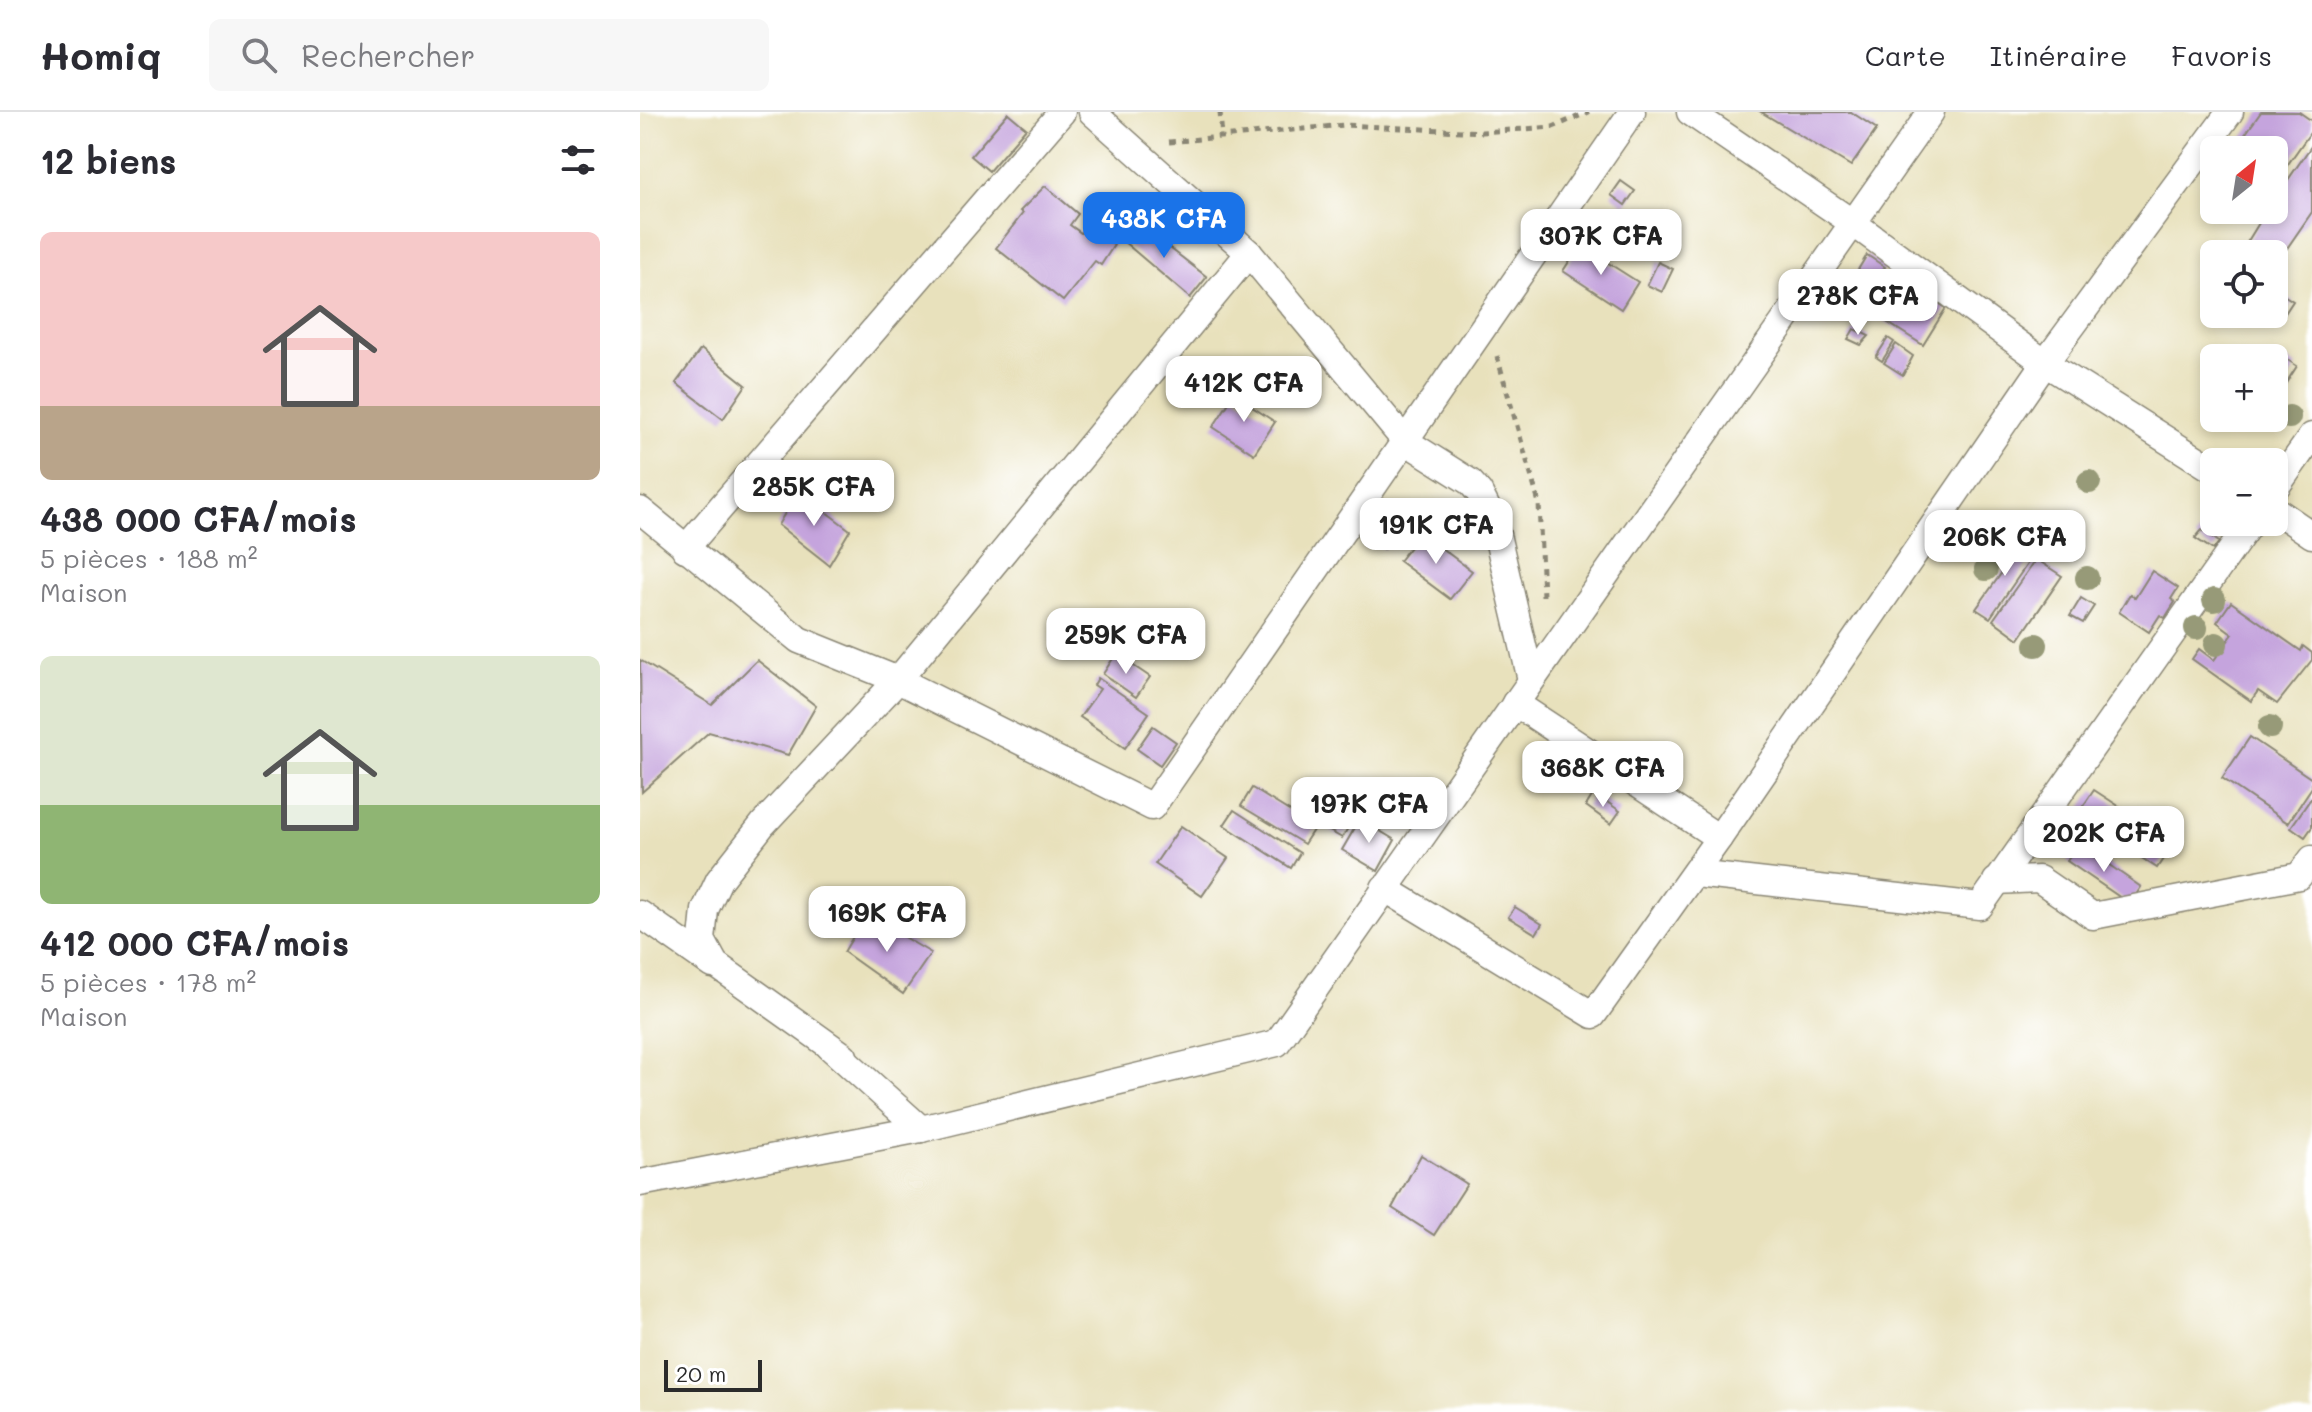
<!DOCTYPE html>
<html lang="fr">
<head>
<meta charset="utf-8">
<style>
  body { margin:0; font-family:Mali,sans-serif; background:#f7f7f7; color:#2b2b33; height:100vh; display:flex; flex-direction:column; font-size:30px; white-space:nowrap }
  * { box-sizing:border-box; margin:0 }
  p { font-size:26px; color:#7c7c81 }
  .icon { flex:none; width:44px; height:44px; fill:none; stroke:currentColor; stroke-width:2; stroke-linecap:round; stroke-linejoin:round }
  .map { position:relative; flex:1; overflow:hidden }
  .sheet { display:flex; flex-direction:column; background:#fff; width:640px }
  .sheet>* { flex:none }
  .needle { width:52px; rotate:30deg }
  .fabs { position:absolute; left:1560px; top:24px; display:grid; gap:16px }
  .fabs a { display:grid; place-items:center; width:88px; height:88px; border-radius:12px; background:#fff; box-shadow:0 4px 12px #0003; font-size:40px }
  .scale { position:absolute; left:24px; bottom:20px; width:98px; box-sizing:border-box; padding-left:8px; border:4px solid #2b2b2b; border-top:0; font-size:22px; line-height:28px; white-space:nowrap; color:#2b2b2b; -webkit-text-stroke:6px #fff; paint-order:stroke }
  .price { position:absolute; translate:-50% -68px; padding:0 18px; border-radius:16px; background:#fff; color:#222; font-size:26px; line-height:52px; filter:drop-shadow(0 2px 4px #0008) }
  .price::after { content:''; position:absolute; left:50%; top:48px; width:24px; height:18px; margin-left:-12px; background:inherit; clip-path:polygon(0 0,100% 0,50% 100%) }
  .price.selected { background:#1a73e8; color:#fff }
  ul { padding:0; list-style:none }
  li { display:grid; align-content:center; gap:16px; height:424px; padding:0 40px }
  li span { display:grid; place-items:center; height:248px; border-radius:12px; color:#555 }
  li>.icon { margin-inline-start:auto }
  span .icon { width:144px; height:144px; fill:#fffc; stroke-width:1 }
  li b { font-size:34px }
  h2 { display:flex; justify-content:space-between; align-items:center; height:96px; padding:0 40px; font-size:34px }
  header { display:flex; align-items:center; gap:48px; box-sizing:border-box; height:112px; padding:0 40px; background:#fff; border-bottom:2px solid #e1e1e2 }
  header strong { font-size:38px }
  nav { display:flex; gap:44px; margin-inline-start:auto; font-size:28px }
  .search { width:560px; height:72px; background:#f7f7f7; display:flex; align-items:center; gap:20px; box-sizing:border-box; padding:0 28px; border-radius:12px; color:#7c7c81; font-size:30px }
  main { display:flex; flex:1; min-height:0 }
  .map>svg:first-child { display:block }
  .building { fill:#c5a4dd }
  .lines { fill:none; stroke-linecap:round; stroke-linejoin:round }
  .minor-casing { stroke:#8a8674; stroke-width:29 }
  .path { stroke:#8a8674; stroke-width:5; stroke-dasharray:6 6; stroke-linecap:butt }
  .minor { stroke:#fff; stroke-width:26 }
  .tree { fill:#979a78 }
</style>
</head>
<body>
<header>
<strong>Homiq</strong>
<div class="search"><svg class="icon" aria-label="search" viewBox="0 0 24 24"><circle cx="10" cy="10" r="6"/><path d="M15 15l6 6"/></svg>Rechercher</div>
<nav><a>Carte</a><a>Itinéraire</a><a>Favoris</a></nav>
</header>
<main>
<section class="sheet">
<h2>12 biens<svg class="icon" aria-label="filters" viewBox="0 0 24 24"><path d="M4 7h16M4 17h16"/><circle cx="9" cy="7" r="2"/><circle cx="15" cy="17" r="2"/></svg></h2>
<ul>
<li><span style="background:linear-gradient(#f6c9c9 70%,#b9a48a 0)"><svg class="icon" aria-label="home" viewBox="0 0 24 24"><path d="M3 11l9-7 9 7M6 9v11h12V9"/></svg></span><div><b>438 000 CFA/mois</b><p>5 pièces · 188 m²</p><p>Maison</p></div></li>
<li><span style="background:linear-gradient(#dfe7d0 60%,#8fb573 0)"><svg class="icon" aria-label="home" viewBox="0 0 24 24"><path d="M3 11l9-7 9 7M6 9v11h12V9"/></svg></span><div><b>412 000 CFA/mois</b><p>5 pièces · 178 m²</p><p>Maison</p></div></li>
</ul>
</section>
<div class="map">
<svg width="1672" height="1300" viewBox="0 0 1672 1300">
  <rect width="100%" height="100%" fill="#fff"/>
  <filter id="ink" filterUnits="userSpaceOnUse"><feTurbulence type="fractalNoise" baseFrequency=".0125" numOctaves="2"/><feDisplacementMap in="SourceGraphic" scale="16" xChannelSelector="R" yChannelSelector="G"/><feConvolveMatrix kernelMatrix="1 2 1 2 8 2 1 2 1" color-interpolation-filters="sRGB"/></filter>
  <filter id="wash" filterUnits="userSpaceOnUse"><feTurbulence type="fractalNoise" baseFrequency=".006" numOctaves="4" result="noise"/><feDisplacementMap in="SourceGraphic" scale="32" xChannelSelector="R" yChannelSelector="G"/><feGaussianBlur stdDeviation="1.8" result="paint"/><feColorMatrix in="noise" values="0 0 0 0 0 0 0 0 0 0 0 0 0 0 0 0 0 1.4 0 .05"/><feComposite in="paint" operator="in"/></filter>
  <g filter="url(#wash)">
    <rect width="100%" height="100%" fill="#e8e1bc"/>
    <g id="blocks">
      <!-- building -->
      <g class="building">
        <polygon points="1121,0 1211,0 1237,17 1211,54"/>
        <polygon points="1621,0 1659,0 1672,9 1672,18 1634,72 1634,38 1594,38"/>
        <polygon points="368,1 386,16 349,59 331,44"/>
        <polygon points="1672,33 1672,100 1634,155 1634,142 1600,142 1627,98 1634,98 1634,88"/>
        <polygon points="981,69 995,79 985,93 971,83"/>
        <polygon points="405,74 438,102 430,113 441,121 450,108 474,133 461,153 455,149 423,189 356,136 383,101 380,99"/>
        <polygon points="494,108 567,165 550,186 483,129"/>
        <polygon points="940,133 998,170 981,197 923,159"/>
        <polygon points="1227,143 1245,155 1234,172 1216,161"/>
        <polygon points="1018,150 1033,157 1022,180 1007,173"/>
        <polygon points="1258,165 1306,196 1283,233 1234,202"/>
        <polygon points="1634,177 1653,189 1640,209 1628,202 1634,202"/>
        <polygon points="1214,217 1229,224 1221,233 1208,227"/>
        <polygon points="1248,226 1254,230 1242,249 1236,245"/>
        <polygon points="1256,232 1273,244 1263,263 1244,251"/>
        <polygon points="61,237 106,273 83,307 36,271"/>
        <polygon points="1646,247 1657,254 1646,271 1635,264"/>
        <polygon points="594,283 635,310 614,342 573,315"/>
        <polygon points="158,379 210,418 189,453 138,413"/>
        <polygon points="1574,410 1591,410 1581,426 1568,418"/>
        <polygon points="740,418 751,425 744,437 733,431"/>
        <polygon points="1562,418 1579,430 1573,438 1555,426"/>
        <polygon points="781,421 832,459 810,487 759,449"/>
        <polygon points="1369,428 1392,445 1350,506 1336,497 1370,449 1359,442"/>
        <polygon points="1396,447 1422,464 1379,527 1353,508"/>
        <polygon points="1512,459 1538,476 1531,487 1535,490 1525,506 1520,503 1509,520 1479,500 1490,482 1495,486"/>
        <polygon points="1441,486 1454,494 1443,511 1430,504"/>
        <polygon points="1591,490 1661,539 1663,534 1672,541 1672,548 1637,592 1618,579 1611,589 1552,547 1559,537 1574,548 1593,522 1577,510"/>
        <polygon points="476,542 510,565 496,585 463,562"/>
        <polygon points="0,548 72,593 117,548 176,594 148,643 69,620 2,680"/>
        <polygon points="458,566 509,601 485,636 440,605 460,577 454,573"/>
        <polygon points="513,614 536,630 520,653 497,637"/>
        <polygon points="1610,625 1672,667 1672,675 1648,711 1582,666"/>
        <polygon points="612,676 675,715 664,732 601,694"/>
        <polygon points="1454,678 1534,730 1517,756 1437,703"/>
        <polygon points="954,681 980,699 971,712 946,694"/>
        <polygon points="1672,685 1672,715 1665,725 1651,715"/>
        <polygon points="699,697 714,706 702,726 688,718"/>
        <polygon points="594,698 660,741 651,756 584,713"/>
        <polygon points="720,707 755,728 738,759 702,738"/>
        <polygon points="541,714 588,746 562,784 515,752"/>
        <polygon points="1439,732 1501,775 1490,792 1427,749"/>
        <polygon points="875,795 902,812 896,822 868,805"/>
        <polygon points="226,803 291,841 263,882 204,840"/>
        <polygon points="781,1043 827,1072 794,1123 752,1096"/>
      </g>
    </g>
  </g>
  <g filter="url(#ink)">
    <use href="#blocks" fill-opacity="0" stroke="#8a8674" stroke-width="2"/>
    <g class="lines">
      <!-- minor casing -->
      <g class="minor-casing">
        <g id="minor">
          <polyline points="452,0 609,141 765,329 830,370 839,380 854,410 891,568"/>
          <polyline points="1050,0 1213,111 1405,251 1574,358"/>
          <polyline points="1634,378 1672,324"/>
          <polyline points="1634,397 1672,423"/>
          <polyline points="0,398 159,528 258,568 512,695 992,0"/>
          <polyline points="45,437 422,0"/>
          <polyline points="875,591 1079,726"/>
          <polyline points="1055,762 1340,794 1611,410"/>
          <polyline points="1356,769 1399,767 1453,804 1659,764 1672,747"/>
          <polyline points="744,776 953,903 1079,726 1405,251 1590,0"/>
          <polyline points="0,802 73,853"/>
          <polyline points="190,935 281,1017"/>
          <polyline points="204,944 75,852 62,828 65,798 79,768 123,712 258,568 609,141"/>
          <polyline points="0,1071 281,1017 637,931 1291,0"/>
        </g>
      </g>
      <!-- path -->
      <g class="path">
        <polyline points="580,0 582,26"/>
        <polyline points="529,30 704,13 842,20 913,15 949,0"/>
        <polyline points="857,244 899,391 903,484"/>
      </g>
      <!-- minor -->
      <use href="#minor" class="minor"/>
    </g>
    <!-- trees -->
    <g class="tree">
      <circle cx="1649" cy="305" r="12"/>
      <circle cx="1449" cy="370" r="12"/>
      <circle cx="1346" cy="457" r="12"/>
      <circle cx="1447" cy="466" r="12"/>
      <circle cx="1574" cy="488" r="12"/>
      <circle cx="1556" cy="516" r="12"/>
      <circle cx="1576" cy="532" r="12"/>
      <circle cx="1396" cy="533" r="12"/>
      <circle cx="1630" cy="615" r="12"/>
      <circle cx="1421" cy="731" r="12"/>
      <circle cx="1459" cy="735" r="12"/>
    </g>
  </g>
</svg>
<div class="fabs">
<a><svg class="needle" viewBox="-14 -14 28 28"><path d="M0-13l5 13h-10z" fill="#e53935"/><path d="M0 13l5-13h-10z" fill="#7c7c81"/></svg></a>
<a><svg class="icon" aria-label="locate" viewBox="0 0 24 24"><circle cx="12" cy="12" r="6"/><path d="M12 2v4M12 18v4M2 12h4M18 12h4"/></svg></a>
<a>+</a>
<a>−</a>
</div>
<div class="scale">20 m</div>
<b class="price selected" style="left:524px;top:148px">438K CFA</b>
<b class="price" style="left:961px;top:165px">307K CFA</b>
<b class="price" style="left:1218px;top:225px">278K CFA</b>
<b class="price" style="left:604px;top:312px">412K CFA</b>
<b class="price" style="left:174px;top:416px">285K CFA</b>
<b class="price" style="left:796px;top:454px">191K CFA</b>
<b class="price" style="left:1365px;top:466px">206K CFA</b>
<b class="price" style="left:486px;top:564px">259K CFA</b>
<b class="price" style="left:963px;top:697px">368K CFA</b>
<b class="price" style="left:729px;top:733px">197K CFA</b>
<b class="price" style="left:1464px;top:762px">202K CFA</b>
<b class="price" style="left:247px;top:842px">169K CFA</b>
</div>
</main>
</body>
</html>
